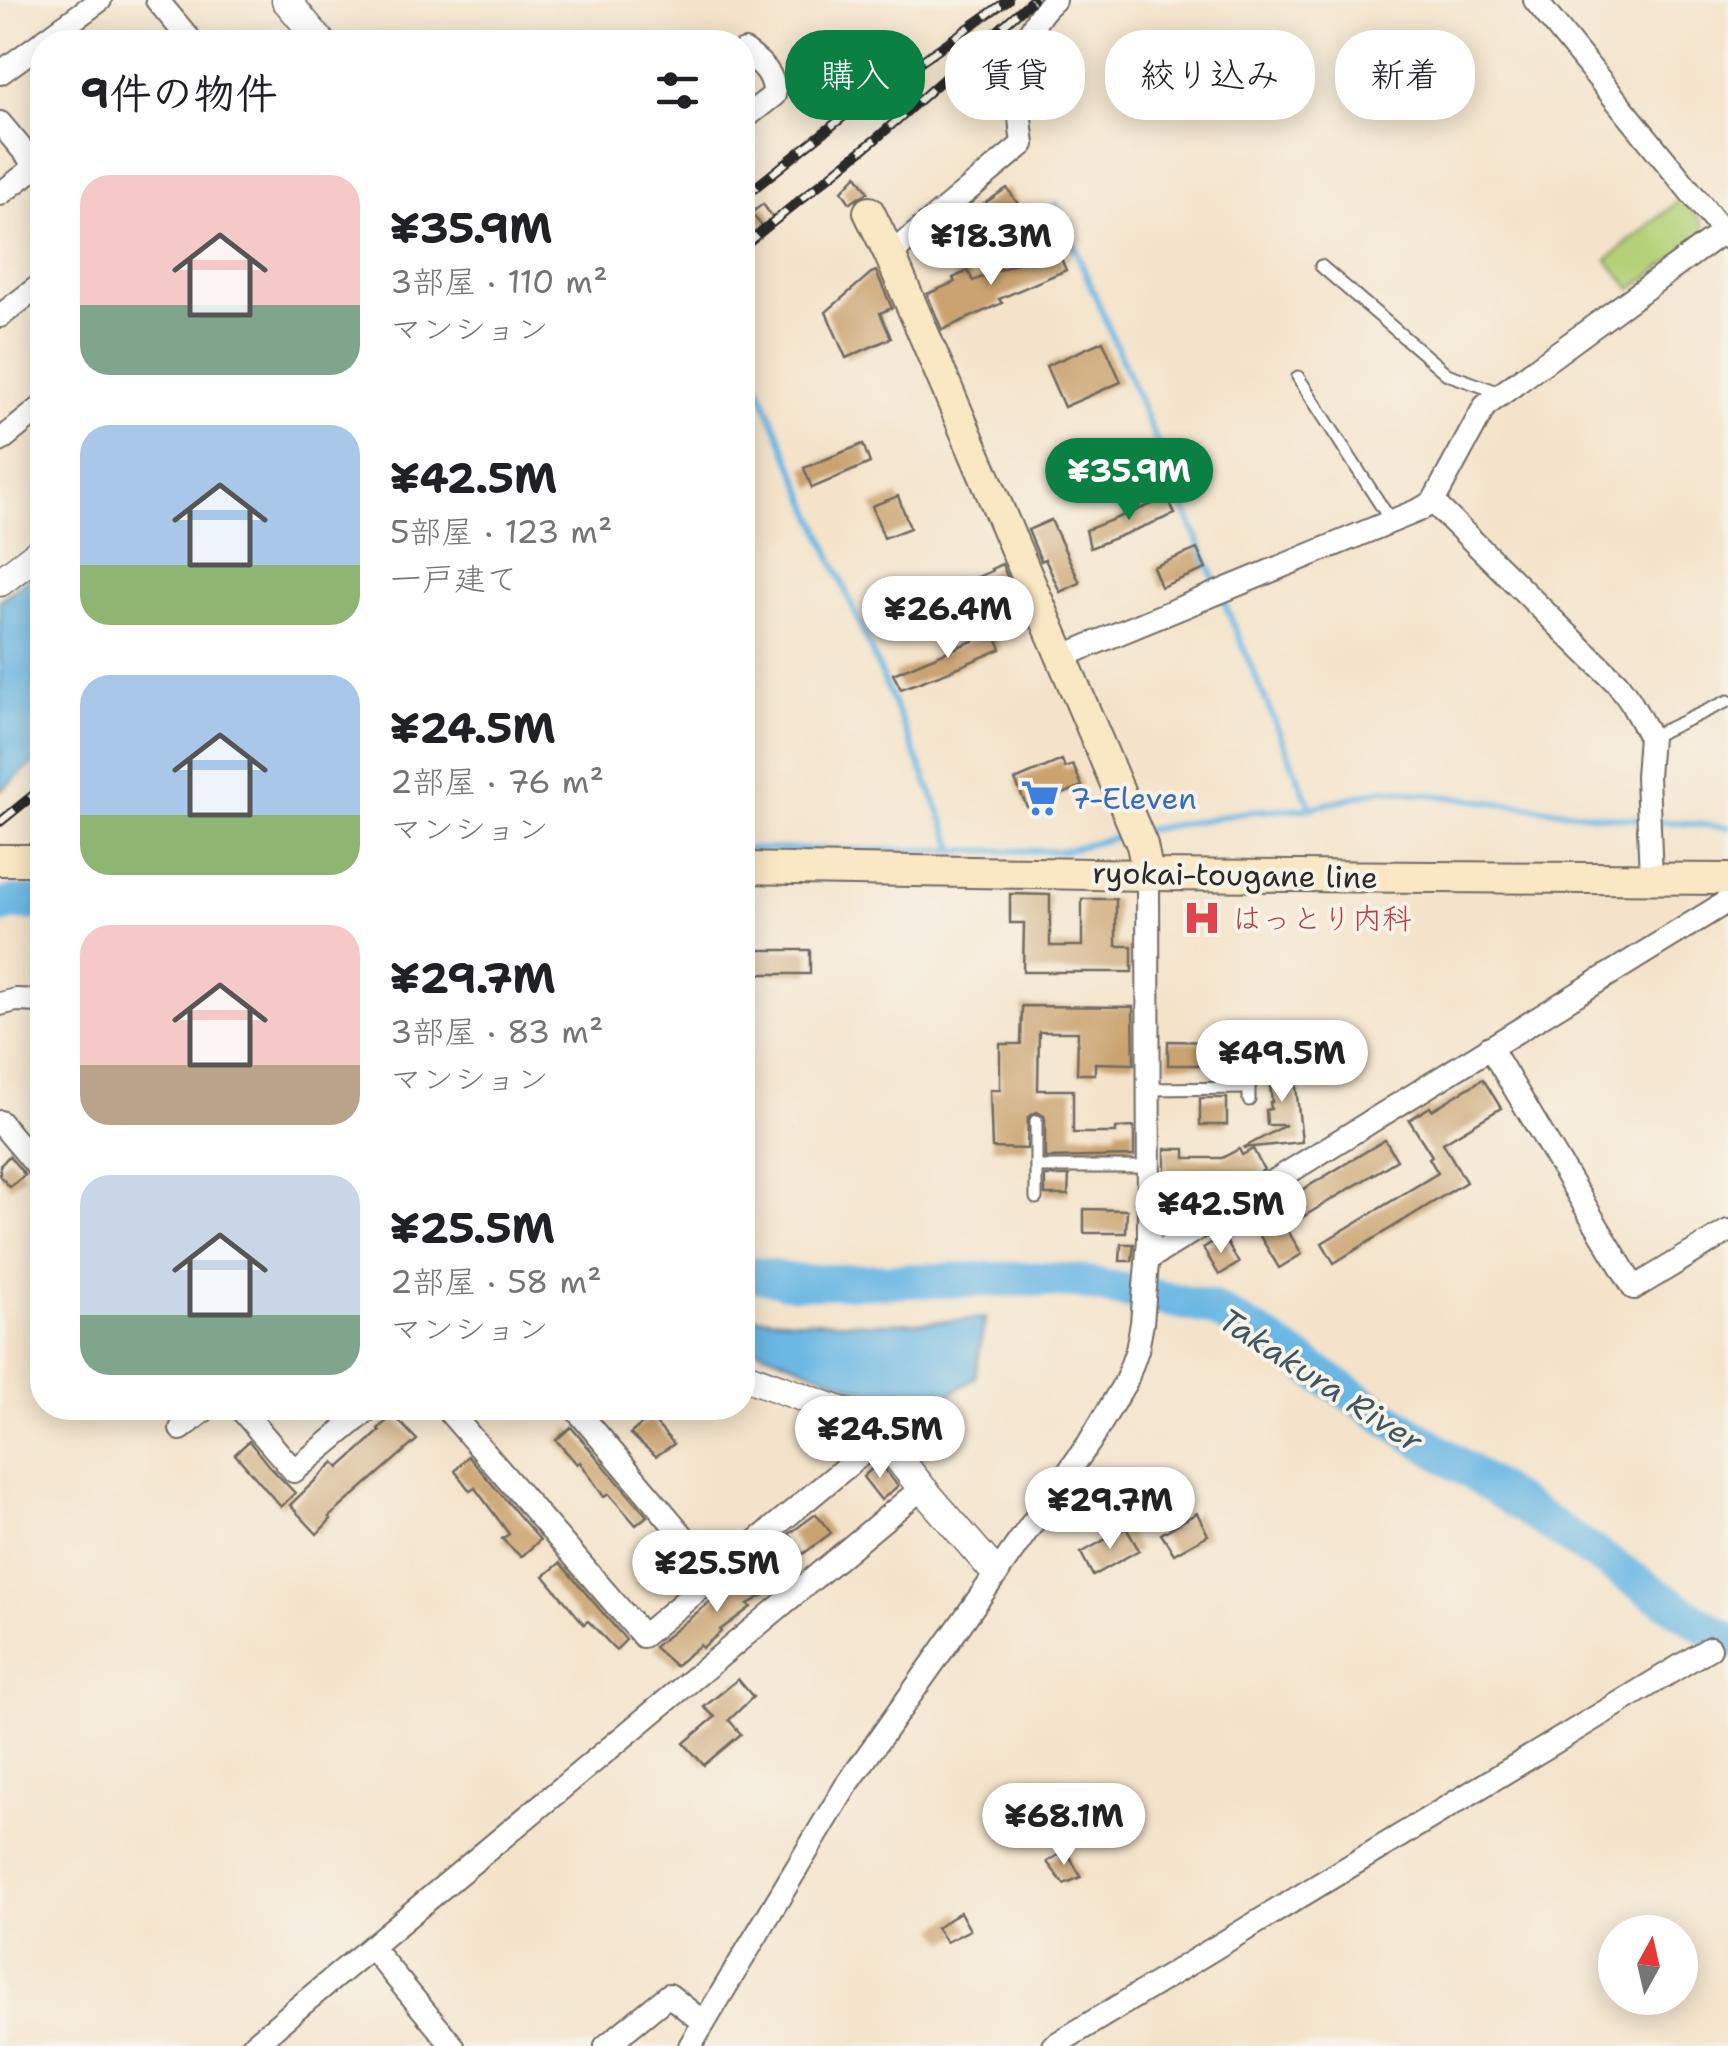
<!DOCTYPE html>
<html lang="ja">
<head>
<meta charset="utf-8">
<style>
  body { margin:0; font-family:"Shantell Sans","Klee One",sans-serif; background:#f6f6f6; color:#202124; height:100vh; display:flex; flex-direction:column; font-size:38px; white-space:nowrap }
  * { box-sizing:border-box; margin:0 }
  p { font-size:32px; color:#757577 }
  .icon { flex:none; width:55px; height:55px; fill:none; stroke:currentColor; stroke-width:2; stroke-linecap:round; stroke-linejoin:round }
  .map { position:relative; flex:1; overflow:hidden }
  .side { position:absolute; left:30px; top:30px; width:725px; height:1390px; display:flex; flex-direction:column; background:#fff; border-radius:40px; box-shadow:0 5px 25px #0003 }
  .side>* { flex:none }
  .hud { position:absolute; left:785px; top:30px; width:792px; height:90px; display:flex; gap:20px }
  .needle { width:65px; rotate:8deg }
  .tools { position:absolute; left:1598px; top:1915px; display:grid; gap:20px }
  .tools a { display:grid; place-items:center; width:100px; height:100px; border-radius:50%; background:#fff; box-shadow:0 5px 25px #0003; font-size:50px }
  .price { position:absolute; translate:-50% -85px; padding:0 22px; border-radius:35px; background:#fff; color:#222; font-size:32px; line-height:65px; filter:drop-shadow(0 2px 5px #0008) }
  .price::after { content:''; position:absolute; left:50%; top:60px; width:30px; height:22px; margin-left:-15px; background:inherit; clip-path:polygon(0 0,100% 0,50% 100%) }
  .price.selected { background:#0b8043; color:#fff }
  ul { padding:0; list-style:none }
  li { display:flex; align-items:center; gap:30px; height:250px; padding:0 50px }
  li span { display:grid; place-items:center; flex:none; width:280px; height:200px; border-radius:30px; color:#555 }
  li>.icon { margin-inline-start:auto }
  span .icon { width:120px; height:120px; fill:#fffc; stroke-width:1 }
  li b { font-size:42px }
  h2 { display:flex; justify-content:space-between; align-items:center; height:120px; padding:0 50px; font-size:42px }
  .tag { padding:0 35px; border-radius:40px; background:#fff; box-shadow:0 5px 25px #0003; font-size:35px; line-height:90px }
  .tag.selected { background:#0b8043; color:#fff }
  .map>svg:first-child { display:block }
  .green { fill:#b3d177; stroke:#6f7e51; stroke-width:2.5 }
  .water { fill:#6bb7e4; stroke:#4b7188; stroke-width:2.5 }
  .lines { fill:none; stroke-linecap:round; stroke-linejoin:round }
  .stream { stroke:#6bb7e4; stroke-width:6 }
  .river { stroke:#6bb7e4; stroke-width:35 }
  .building { fill:#caa36f }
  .service-casing { stroke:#716b63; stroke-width:15 }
  .minor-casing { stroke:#716b63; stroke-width:26 }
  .tertiary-casing { stroke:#716b63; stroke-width:31 }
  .secondary-casing { stroke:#716b63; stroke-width:34 }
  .service { stroke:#fff; stroke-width:11 }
  .minor { stroke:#fff; stroke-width:22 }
  .tertiary { stroke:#fff; stroke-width:28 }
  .secondary { stroke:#fae7c3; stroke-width:30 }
  .rail-casing { stroke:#2b2b2b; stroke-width:10 }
  .rail { stroke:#f7f3e8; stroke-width:6; stroke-dasharray:19; stroke-linecap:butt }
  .labels { text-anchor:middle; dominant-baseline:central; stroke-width:8; stroke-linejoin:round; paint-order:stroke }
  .shop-label { font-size:30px; fill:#366cbe; stroke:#f7f3e8; text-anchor:start }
  .street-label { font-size:30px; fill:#2b2b2b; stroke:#f7f3e8 }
  .health-label { font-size:30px; fill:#be3a42; stroke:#f7f3e8; text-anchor:start }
  .water-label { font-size:32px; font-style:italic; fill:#3e5562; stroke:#f7f3e8 }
</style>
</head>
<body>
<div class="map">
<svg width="1728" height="2046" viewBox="0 0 1728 2046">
  <rect width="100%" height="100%" fill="#f7f3e8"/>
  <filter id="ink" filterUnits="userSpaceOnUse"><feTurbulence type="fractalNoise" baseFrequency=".01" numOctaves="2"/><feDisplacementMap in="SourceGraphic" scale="20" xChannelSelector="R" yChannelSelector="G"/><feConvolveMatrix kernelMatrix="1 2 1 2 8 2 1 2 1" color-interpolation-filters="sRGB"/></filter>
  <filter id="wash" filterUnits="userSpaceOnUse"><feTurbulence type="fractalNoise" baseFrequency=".0048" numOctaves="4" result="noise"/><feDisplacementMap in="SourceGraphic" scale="40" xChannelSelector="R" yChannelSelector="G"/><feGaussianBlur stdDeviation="2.25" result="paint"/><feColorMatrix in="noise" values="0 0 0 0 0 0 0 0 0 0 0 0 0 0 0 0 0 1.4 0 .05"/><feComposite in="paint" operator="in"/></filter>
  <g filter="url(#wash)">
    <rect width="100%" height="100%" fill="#f4e3ca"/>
    <!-- green -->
    <polygon class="green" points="1682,198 1703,223 1704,236 1632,289 1607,260"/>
    <!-- water -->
    <g class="water">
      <polygon points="42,568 42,756 0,791 0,600"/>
      <path d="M756,1317C832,1324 909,1326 985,1318L975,1378L939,1402L934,1415L951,1432L918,1461L886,1419L858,1403L864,1391L745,1344Z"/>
    </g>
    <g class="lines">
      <!-- stream -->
      <g class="stream">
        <polyline points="1056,203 1311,808 1253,811 1146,830"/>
        <polyline points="742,374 751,368 956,850"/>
        <polyline points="1311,808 1384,789 1623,818 1728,827"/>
        <polyline points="742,849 1061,851 1129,834"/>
      </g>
      <!-- river -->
      <g class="river">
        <polyline points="0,907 12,903 42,903"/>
        <polyline points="742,1272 795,1282 1035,1279 1080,1282 1211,1308 1262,1336 1728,1641"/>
      </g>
    </g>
    <g id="blocks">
      <!-- building -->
      <g class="building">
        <polygon points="857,175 868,192 850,203 842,191"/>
        <polygon points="1007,188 1018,204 1015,206 1024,219 1000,235 978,208"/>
        <polygon points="763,204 773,218 762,226 751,213"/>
        <polygon points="1056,247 1066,270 999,299 1002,303 942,330 927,294 955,282 953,278 968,271 973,281"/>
        <polygon points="876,271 892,308 880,313 891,338 846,358 826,312 871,273"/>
        <polygon points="1103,341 1121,382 1064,407 1046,366"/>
        <polygon points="863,444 870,463 812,488 804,468"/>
        <polygon points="898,496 910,528 884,538 872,506"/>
        <polygon points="1168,498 1175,514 1090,548 1086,530"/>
        <polygon points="1051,520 1080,583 1060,592 1045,559 1041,561 1028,530"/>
        <polygon points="1197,549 1206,569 1161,587 1153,567"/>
        <polygon points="1002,564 1015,596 1006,600 1002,592 941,618 932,597 992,571 991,569"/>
        <polygon points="994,632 1001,649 947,672 901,689 893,674"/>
        <polygon points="1062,760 1065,768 1073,765 1082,786 1028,809 1015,780"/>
        <polygon points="1010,894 1050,895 1050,946 1082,946 1082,899 1116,899 1116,946 1132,946 1132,972 1023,972 1024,923 1010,923"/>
        <rect x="742" y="950" width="68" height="24"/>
        <polygon points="1022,1006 1133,1007 1134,1064 1095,1063 1095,1074 1077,1074 1078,1032 1039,1032 1038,1090 1073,1090 1073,1133 1116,1133 1116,1128 1134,1127 1134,1156 1045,1158 1045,1120 1044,1116 1037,1112 1028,1117 1027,1149 992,1148 990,1090 1000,1090 1000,1044 1021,1044"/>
        <polygon points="1168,1041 1222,1042 1222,1065 1168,1065"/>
        <polygon points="1293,1058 1302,1142 1243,1148 1286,1125 1267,1125 1266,1110 1271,1109 1270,1102 1272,1102 1267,1061"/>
        <polygon points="1483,1079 1501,1108 1443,1143 1466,1182 1334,1263 1322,1243 1438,1173 1429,1158 1432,1156 1409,1120 1430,1107 1432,1110"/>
        <rect x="1200" y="1098" width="27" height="27"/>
        <polygon points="1385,1140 1397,1160 1296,1221 1284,1201"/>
        <polygon points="1165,1149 1185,1149 1185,1158 1222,1158 1239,1149 1242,1155 1253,1149 1264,1170 1223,1192 1223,1195 1210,1203 1202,1203 1202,1188 1171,1188 1171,1176 1165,1176"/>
        <polygon points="9,1156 25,1175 10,1187 0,1176 0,1166"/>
        <polygon points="1045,1176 1069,1176 1068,1195 1045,1195"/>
        <polygon points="1084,1209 1127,1210 1126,1233 1084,1233"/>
        <polygon points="1283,1223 1302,1254 1279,1268 1260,1236"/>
        <polygon points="1223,1236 1239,1263 1219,1275 1203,1248"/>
        <polygon points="1121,1244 1134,1244 1132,1261 1120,1261"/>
        <polygon points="393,1415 417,1440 329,1517 331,1519 317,1534 290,1505 334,1462 339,1468 380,1431 378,1429"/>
        <polygon points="650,1417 674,1444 656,1456 630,1434"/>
        <polygon points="571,1427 647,1516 636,1525 609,1494 604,1497 580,1462 577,1464 556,1440"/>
        <polygon points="249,1441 268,1465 295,1493 281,1507 235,1454"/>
        <polygon points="468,1456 540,1540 521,1557 502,1539 509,1534 475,1488 470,1491 455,1471"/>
        <polygon points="879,1462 898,1486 881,1500 863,1477"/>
        <polygon points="1197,1513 1208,1535 1174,1554 1161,1534"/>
        <polygon points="816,1514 831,1533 803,1554 789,1534"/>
        <polygon points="1126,1528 1139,1550 1093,1576 1081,1553"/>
        <polygon points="764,1561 782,1585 748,1604 751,1607 720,1630 721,1632 702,1648 700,1645 675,1666 654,1647 731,1585 734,1589"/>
        <polygon points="560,1563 626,1640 616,1650 588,1621 584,1624 544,1576"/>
        <polygon points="738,1679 753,1697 729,1720 741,1734 704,1765 684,1743 715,1717 704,1707"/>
        <polygon points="1066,1850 1081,1877 1064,1884 1047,1862"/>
        <polygon points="960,1912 970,1930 946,1942 936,1928"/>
      </g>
    </g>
  </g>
  <g filter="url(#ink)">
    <use href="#blocks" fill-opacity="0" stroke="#716b63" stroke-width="2.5"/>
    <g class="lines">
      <!-- service casing -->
      <g class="service-casing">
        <g id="service">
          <polyline points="1321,266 1447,374 1501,393"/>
          <polyline points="1298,377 1391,521"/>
          <polyline points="1650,737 1728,701"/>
          <polyline points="1249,1061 1249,1100"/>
          <polyline points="1149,1089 1249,1088"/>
          <polyline points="1036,1167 1149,1167"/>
          <polyline points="1036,1198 1036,1121"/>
        </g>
      </g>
      <!-- minor casing -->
      <g class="minor-casing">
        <g id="minor">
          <polyline points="157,0 192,42"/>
          <polyline points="1535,0 1728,238"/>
          <path d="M742,52L745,51C761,63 775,74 774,95L742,120"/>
          <polyline points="0,73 100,0"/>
          <polyline points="0,123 42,173"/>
          <polyline points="0,194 37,166"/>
          <path d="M890,255L1023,144C1016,94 1013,36 1054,0"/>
          <polyline points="0,316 42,284"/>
          <polyline points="0,441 42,407"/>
          <polyline points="1433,502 1617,683 1630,701 1650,737 1647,776 1651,879"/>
          <polyline points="1061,657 1419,510 1433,502 1485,406 1728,228"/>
          <polyline points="0,1004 16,1000 42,1001"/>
          <polyline points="1490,1047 1634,1288 1728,1231"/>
          <polyline points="0,1122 42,1172"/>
          <polyline points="1148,1259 1728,901"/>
          <polyline points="240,1408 294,1471 370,1408"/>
          <polyline points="446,1408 643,1636 881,1438"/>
          <polyline points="575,1408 716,1575"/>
          <polyline points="181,1429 207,1408"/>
          <polyline points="371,1947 453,2046"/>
          <polyline points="252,2046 922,1488"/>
          <polyline points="606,2046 669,1995 704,2023"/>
          <polyline points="690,2046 846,1786 1089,1443 1126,1381 1137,1350 1142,1323 1149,1239 1148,875"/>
          <polyline points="1053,2046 1710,1648"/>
        </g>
      </g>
      <!-- tertiary casing -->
      <g class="tertiary-casing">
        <g id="tertiary">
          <polyline points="286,0 321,42"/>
          <polyline points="0,582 42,550"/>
          <polyline points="742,1375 846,1413 867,1426 887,1444 922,1488 995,1572"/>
        </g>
      </g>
      <!-- secondary casing -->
      <g class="secondary-casing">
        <g id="secondary">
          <polyline points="869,212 890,255 1142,845 1148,875"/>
          <polyline points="0,860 42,860"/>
          <polyline points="742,868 1148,875 1728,879"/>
        </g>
      </g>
      <!-- service -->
      <use href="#service" class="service"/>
      <!-- minor -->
      <use href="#minor" class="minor"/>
      <!-- tertiary -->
      <use href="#tertiary" class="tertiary"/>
      <!-- secondary -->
      <use href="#secondary" class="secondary"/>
      <!-- rail casing -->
      <g class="rail-casing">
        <g id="rail">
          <polyline points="742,198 853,109 1008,0"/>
          <polyline points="742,247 877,138 1032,0"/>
          <polyline points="0,822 42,788"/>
        </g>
      </g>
      <!-- rail -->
      <use href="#rail" class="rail"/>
    </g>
  </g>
  <!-- icons -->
  <defs>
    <g id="supermarket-bare" transform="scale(3)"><path d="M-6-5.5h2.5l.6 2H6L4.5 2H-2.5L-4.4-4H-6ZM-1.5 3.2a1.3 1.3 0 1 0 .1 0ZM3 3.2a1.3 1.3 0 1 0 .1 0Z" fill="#3f7fe0" stroke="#f7f3e8" stroke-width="2.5" paint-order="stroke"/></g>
    <g id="hospital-bare" transform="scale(3)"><path d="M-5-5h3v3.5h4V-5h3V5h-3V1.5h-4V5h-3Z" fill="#e0444e" stroke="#f7f3e8" stroke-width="2.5" paint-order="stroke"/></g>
  </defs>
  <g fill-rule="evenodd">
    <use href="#supermarket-bare" x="1040" y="798"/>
    <use href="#hospital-bare" x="1202" y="918"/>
  </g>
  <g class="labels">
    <!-- shop labels -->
    <g class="shop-label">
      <text x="1070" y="798">7-Eleven</text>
    </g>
    <!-- street labels -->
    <g class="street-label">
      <text transform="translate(1235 875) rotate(1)">ryokai-tougane line</text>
    </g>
    <!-- health labels -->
    <g class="health-label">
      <text x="1232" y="918">はっとり内科</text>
    </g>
    <!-- water labels -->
    <g class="water-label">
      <text transform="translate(1321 1380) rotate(33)">Takakura River</text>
    </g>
  </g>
</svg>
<div class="tools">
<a><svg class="needle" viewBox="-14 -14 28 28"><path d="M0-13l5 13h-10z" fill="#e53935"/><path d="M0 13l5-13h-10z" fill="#757577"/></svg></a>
</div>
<b class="price" style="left:991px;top:288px">¥18.3M</b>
<b class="price selected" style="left:1129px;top:523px">¥35.9M</b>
<b class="price" style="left:948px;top:661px">¥26.4M</b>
<b class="price" style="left:1282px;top:1105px">¥49.5M</b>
<b class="price" style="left:1221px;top:1256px">¥42.5M</b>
<b class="price" style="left:880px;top:1481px">¥24.5M</b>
<b class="price" style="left:1110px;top:1552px">¥29.7M</b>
<b class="price" style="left:717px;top:1615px">¥25.5M</b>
<b class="price" style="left:1064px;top:1868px">¥68.1M</b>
<div class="hud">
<a class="tag selected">購入</a>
<a class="tag">賃貸</a>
<a class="tag">絞り込み</a>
<a class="tag">新着</a>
</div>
<section class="side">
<h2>9件の物件<svg class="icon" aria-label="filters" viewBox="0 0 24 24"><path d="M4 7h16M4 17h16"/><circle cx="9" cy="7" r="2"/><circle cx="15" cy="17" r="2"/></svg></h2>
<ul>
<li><span style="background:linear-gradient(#f6c9c9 65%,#7fa58c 0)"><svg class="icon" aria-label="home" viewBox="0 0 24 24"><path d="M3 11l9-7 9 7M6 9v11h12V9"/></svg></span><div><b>¥35.9M</b><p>3部屋 · 110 m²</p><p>マンション</p></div></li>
<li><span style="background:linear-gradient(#a9c7e8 70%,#8fb573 0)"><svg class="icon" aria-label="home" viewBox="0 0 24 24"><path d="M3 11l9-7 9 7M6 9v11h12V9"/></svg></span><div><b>¥42.5M</b><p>5部屋 · 123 m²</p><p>一戸建て</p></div></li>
<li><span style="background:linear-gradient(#a9c7e8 70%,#8fb573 0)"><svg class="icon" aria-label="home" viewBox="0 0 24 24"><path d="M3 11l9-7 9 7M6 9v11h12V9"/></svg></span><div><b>¥24.5M</b><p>2部屋 · 76 m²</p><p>マンション</p></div></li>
<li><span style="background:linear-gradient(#f6c9c9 70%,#b9a48a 0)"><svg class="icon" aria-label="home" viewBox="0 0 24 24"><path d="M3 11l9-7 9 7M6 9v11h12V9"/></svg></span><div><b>¥29.7M</b><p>3部屋 · 83 m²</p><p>マンション</p></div></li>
<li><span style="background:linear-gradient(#c9d6e8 70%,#7fa58c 0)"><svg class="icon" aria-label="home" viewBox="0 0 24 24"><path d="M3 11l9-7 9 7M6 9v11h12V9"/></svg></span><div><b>¥25.5M</b><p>2部屋 · 58 m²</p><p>マンション</p></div></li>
</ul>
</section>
</div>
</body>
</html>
